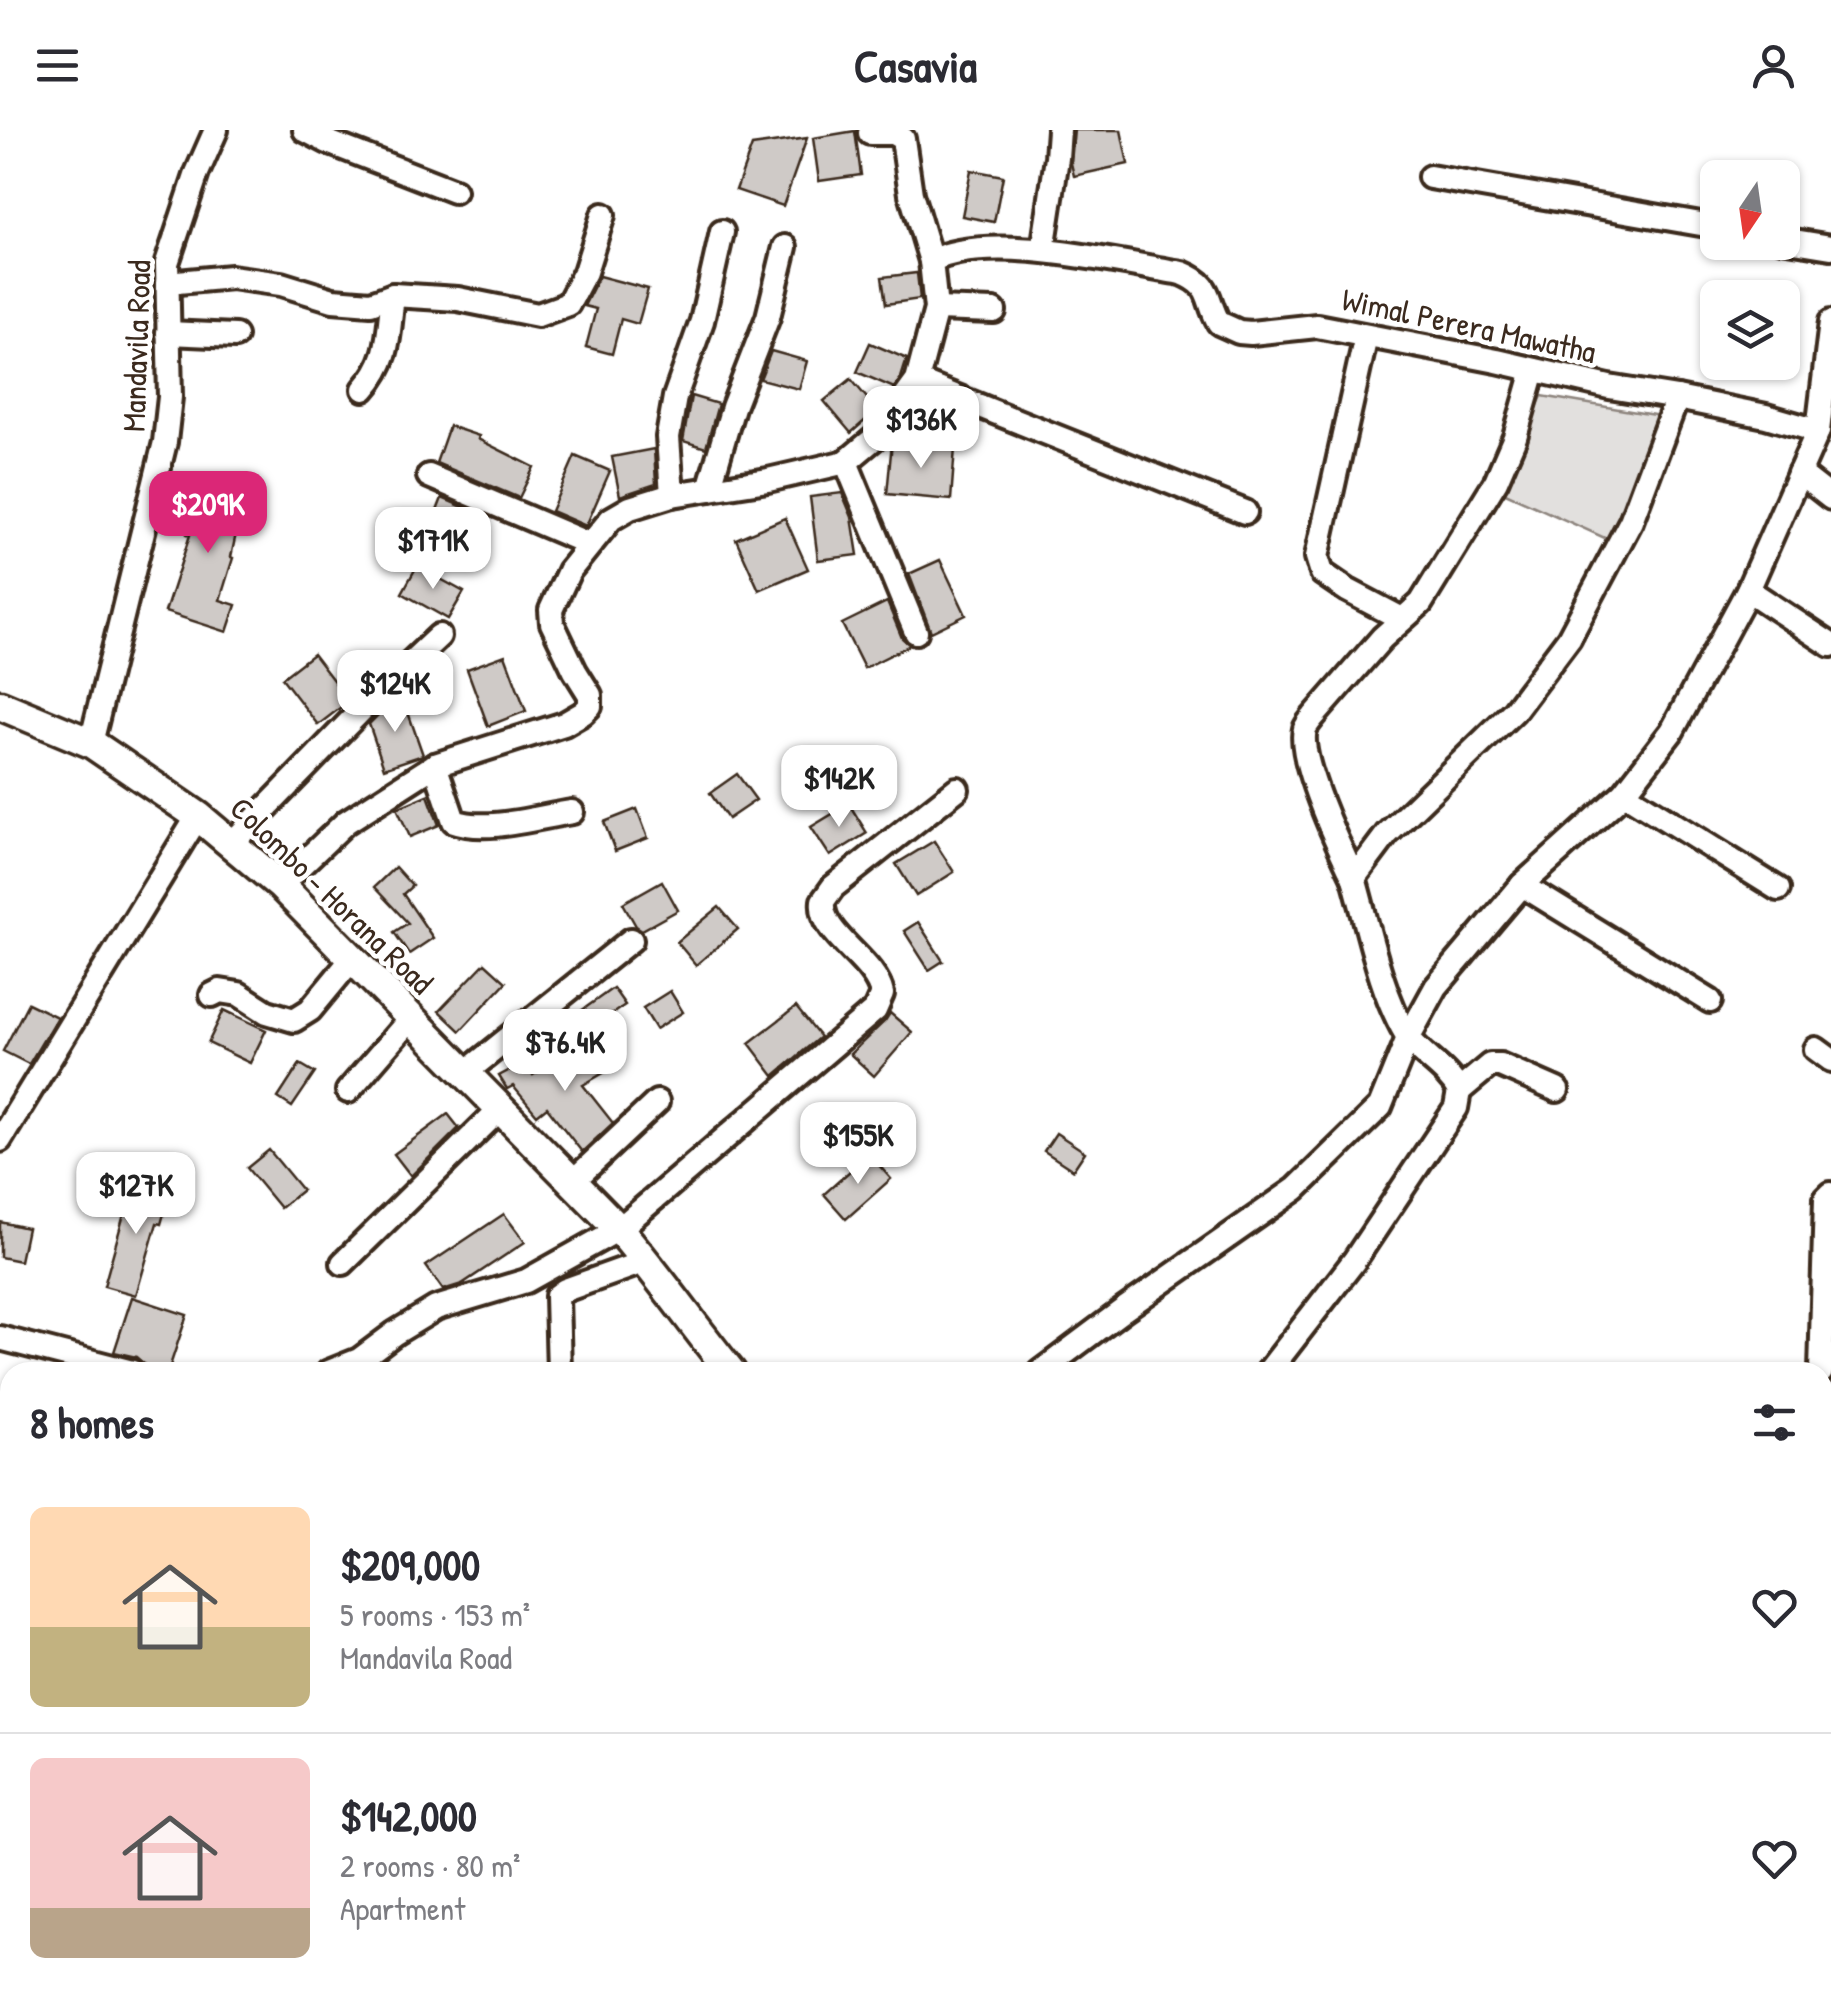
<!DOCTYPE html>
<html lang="en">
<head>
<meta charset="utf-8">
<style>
  body { margin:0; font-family:"Patrick Hand",sans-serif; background:#f2f2f3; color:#2b2b33; height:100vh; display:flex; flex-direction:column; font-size:38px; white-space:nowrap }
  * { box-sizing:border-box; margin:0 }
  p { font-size:32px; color:#7c7c81 }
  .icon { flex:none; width:55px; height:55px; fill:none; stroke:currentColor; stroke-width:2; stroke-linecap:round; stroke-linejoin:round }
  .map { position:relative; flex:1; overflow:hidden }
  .details { position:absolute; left:0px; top:1232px; width:1832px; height:642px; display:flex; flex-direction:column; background:#fff; border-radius:30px 30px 0 0; box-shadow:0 2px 8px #0004 }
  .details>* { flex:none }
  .needle { width:65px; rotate:193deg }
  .buttons { position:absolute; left:1700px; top:30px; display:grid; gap:20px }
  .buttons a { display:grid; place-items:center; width:100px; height:100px; border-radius:15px; background:#fff; box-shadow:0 2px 8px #0004; font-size:50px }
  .price { position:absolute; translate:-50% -85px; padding:0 22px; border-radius:20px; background:#fff; color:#222; font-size:32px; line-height:65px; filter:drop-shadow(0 2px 5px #0008) }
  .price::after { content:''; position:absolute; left:50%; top:60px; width:30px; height:22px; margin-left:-15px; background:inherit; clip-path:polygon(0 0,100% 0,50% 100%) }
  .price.active { background:#db2777; color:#fff }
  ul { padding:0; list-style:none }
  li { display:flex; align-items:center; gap:30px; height:250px; padding:0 30px }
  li+li { border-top:2px solid #e1e1e2 }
  li span { display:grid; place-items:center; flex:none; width:280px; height:200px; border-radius:15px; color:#555 }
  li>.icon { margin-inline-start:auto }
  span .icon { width:120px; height:120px; fill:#fffc; stroke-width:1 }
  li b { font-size:42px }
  h2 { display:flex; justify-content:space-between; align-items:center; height:120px; padding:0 30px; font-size:42px }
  header { display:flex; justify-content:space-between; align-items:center; height:130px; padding:0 30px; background:#fff; font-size:45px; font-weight:700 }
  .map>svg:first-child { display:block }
  .green { fill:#e2e0de; stroke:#8e857e; stroke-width:2.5 }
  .building { fill:#cfcac7; stroke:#3b2a1e; stroke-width:2.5 }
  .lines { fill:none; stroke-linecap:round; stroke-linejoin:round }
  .minor-casing { stroke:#3b2a1e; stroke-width:30 }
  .major-casing { stroke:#3b2a1e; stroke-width:35 }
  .minor { stroke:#fff; stroke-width:22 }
  .major { stroke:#fff; stroke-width:28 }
  .labels { text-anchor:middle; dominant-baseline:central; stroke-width:9; stroke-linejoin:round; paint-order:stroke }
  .street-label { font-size:32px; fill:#3b2a1e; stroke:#fff }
</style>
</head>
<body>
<header><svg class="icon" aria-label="menu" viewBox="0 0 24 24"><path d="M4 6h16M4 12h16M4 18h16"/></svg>Casavia<svg class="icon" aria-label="person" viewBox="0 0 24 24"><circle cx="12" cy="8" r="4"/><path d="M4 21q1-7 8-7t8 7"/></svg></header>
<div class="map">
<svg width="1831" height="1874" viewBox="0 0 1831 1874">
  <rect width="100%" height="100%" fill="#fff"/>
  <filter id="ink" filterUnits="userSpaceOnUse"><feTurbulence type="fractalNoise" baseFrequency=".01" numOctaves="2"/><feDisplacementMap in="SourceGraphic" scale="20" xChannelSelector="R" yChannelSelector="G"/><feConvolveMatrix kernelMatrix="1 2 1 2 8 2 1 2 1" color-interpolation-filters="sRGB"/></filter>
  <g filter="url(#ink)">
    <!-- green -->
    <polygon class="green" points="1542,266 1666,287 1618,414 1501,361"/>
    <!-- building -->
    <g class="building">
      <polygon points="1074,0 1121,0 1128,34 1074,46 1071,33"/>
      <polygon points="855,1 861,45 819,51 813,8"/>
      <polygon points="807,8 783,76 736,60 752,16"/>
      <polygon points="971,40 1003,46 994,92 962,86"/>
      <polygon points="917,143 920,169 886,174 882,147"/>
      <polygon points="599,146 648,159 638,194 621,189 612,224 586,217 596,179 584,176"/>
      <polygon points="870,213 907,229 901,248 894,258 857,242"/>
      <polygon points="771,221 807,231 799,259 760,249"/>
      <polygon points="851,249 877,280 851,303 824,271"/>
      <polygon points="691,266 718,274 706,318 683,311"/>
      <polygon points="449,296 479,306 478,309 534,337 519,368 436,333"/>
      <polygon points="892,312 955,318 951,370 887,364"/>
      <polygon points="654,319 656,354 620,366 612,327"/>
      <polygon points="575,326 610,341 586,396 551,381"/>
      <polygon points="199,347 246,357 231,427 233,428 220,470 236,475 227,502 165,482 190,405 187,404"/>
      <polygon points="842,363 852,387 858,425 818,430 810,367"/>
      <polygon points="442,368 475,382 461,420 427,407"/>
      <polygon points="785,388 808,439 759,460 736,409"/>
      <polygon points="940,430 966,485 931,502 909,444"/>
      <polygon points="417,436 464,462 448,489 402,463"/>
      <polygon points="887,472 902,508 910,515 864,538 842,494"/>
      <polygon points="313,524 349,571 318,595 282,548"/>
      <polygon points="505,525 526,581 488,596 467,539"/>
      <polygon points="403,568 423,625 384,638 369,594 390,573"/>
      <polygon points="737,644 756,670 728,689 710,663"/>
      <polygon points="428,665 439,695 410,707 397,678"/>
      <polygon points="849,674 867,703 830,726 811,697"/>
      <polygon points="637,679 648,708 615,721 604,692"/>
      <polygon points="934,711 954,742 916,766 896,734"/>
      <polygon points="395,737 412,756 403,764 433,808 409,824 394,802 408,793 374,757"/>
      <polygon points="662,751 678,780 642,800 636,796 623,773"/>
      <polygon points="719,777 738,799 696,835 677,812"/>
      <polygon points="918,792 943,831 929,840 904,801"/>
      <polygon points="485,833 506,852 460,901 439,881"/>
      <polygon points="613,858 625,875 593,897 581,881"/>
      <polygon points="670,861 683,882 656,899 643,878"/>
      <polygon points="28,873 57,887 29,934 3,921"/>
      <polygon points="796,877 820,907 774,946 749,913"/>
      <polygon points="224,880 266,900 250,933 208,913"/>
      <polygon points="890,883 912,902 874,946 850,924 885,891"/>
      <polygon points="586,912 605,942 583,955 613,993 582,1022 547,977 537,985 513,956 507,959 499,946 525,932 533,945"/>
      <polygon points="300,934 315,943 292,977 278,968"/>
      <polygon points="448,984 459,998 411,1046 394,1024"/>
      <polygon points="1056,1003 1085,1022 1073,1040 1044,1021"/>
      <polygon points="269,1020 302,1060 280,1078 247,1038"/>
      <polygon points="869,1024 891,1049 846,1089 824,1064"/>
      <polygon points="133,1052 170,1063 161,1094 157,1093 136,1165 104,1156"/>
      <polygon points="504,1084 525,1112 462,1154 443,1160 426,1136"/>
      <polygon points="0,1092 27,1098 20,1131 0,1127"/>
      <polygon points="132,1167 187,1185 168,1242 145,1235 136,1227 114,1222"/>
    </g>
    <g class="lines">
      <!-- minor casing -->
      <g class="minor-casing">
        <g id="minor">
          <polyline points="305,0 328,12 454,61"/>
          <polyline points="1430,47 1718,97"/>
          <polyline points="1782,109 1831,117"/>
          <polyline points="1043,120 1057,28 1059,0"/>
          <path d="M931,131C988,101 1119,133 1182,143C1214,156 1205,169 1219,193L1239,202L1251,203L1317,196L1497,231L1609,257L1677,268L1766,286L1818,301"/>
          <polyline points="167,153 231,147 281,154 333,170 371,173 393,165 458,169 538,185 568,174 585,142 603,85"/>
          <polyline points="936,179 994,181"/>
          <polyline points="168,203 235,206"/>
          <polyline points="1366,206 1317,427 1322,443 1347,460 1402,489"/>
          <polyline points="917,251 1245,382"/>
          <path d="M364,259C391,229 388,203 393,165"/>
          <polyline points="846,332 916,502"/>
          <polyline points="1799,343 1831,368"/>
          <polyline points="429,346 589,414"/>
          <polyline points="709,359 733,277 768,187 785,117"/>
          <polyline points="672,365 668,307 675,267 702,191 722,102"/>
          <polyline points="1748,460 1831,515"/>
          <polyline points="91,613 165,312 170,267 167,133 197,43 216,0"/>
          <path d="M435,635L454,691C487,703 538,687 572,682"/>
          <polyline points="1624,663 1778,759"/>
          <polyline points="231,714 374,567 439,506"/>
          <path d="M1354,748C1340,719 1297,628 1305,599C1307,594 1311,590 1314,586L1382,508L1421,473L1496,351L1515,307L1534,240"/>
          <polyline points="280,755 346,692 435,635 564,594 583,583 590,576 590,565 575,541 552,493 551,480 569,441 611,389 630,378 672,365 768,350 846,332 877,306 917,251 936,179 931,131 911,64 903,9 893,3 870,3"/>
          <polyline points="1522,755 1710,871"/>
          <polyline points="212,865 220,861 239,864 267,882 294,890 310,880 352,829"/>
          <polyline points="1816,919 1831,930"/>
          <polyline points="465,943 631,810"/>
          <polyline points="348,961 411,888"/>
          <polyline points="1459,961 1490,935 1500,935 1557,960"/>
          <polyline points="0,1010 198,686"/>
          <polyline points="572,1052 657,972"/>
          <polyline points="343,1133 500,979"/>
          <polyline points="0,1208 132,1242"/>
          <path d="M329,1242L359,1230L395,1203L436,1178L526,1151L619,1099L875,880L882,864C875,829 819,805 823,771L833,757L957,659"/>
          <polyline points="559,1242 557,1166 565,1160 646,1131"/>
          <polyline points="1040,1242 1123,1180 1296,1059 1380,977 1408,908 1436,857 1522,755 1624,663 1672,601 1748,460 1818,301 1831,192"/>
          <path d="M1268,1242L1354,1131L1456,978L1459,961C1445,936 1420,926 1406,904C1380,861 1368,796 1354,748L1387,704L1514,581L1569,508L1631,391L1677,268"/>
          <polyline points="1821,1242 1826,1069 1831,1064"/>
          <polyline points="1822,1699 1831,1705"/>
          <polyline points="0,1710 10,1708"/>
          <polyline points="1822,1799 1831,1787"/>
          <polyline points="245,1865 262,1874"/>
          <polyline points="1212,1874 1221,1865"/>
          <polyline points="1280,1874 1289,1865"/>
          <polyline points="1768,1874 1775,1865"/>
        </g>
      </g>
      <!-- major casing -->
      <g class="major-casing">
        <g id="major">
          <path d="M0,575L91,613L198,686L280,755L619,1099C658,1145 693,1195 731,1242"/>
          <polyline points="1310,1865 1320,1874"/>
          <polyline points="177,1874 189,1865"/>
        </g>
      </g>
      <!-- minor -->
      <use href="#minor" class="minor"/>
      <!-- major -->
      <use href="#major" class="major"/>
    </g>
  </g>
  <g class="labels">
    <!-- street labels -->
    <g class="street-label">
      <text transform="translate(1469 195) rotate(12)">Wimal Perera Mawatha</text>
      <text transform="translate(136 216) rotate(-88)">Mandavila Road</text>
      <text transform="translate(332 765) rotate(44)">Colombo - Horana Road</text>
    </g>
  </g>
</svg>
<div class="buttons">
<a><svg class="needle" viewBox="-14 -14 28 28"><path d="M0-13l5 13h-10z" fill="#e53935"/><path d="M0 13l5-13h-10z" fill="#7c7c81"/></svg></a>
<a><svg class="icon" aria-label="layers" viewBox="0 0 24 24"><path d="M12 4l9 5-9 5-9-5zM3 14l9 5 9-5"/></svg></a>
</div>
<b class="price" style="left:921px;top:341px">$136K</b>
<b class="price active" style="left:208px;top:426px">$209K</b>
<b class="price" style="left:433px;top:462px">$171K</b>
<b class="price" style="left:395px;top:605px">$124K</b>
<b class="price" style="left:839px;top:700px">$142K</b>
<b class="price" style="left:565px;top:964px">$76.4K</b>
<b class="price" style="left:858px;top:1057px">$155K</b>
<b class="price" style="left:136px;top:1107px">$127K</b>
<section class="details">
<h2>8 homes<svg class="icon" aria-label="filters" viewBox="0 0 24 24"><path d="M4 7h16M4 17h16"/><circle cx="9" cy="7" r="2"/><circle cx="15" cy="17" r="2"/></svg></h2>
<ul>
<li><span style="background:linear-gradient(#ffd9b3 60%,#c2b280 0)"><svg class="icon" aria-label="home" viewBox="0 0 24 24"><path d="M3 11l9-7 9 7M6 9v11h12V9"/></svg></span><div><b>$209,000</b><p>5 rooms · 153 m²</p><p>Mandavila Road</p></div><svg class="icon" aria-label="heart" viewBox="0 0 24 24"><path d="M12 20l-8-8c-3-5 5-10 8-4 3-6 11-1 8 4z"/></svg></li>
<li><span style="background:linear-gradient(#f6c9c9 75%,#b9a48a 0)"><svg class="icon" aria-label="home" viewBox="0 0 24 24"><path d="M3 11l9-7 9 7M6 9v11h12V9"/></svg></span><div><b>$142,000</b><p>2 rooms · 80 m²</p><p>Apartment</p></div><svg class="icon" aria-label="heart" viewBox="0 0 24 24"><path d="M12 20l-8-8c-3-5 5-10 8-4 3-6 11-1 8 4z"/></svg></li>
</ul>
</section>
</div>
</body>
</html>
